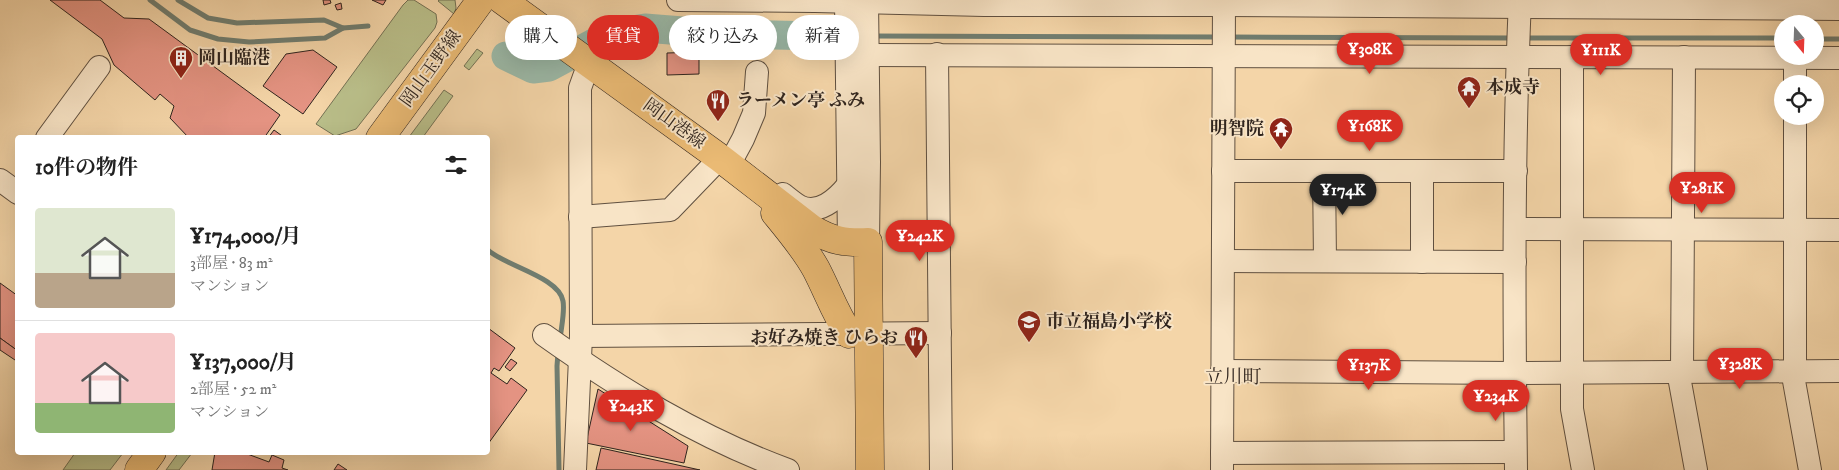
<!DOCTYPE html>
<html lang="ja">
<head>
<meta charset="utf-8">
<style>
  body { margin:0; font-family:"IM FELL DW Pica","Noto Serif JP",serif; background:#f6f6f6; color:#222; height:100vh; display:flex; flex-direction:column; font-size:19px; white-space:nowrap }
  * { box-sizing:border-box; margin:0 }
  p { font-size:16px; color:#767676 }
  .icon { flex:none; width:28px; height:28px; fill:none; stroke:currentColor; stroke-width:2; stroke-linecap:round; stroke-linejoin:round }
  .map { position:relative; flex:1; overflow:hidden }
  .drawer { position:absolute; left:15px; top:135px; width:475px; height:320px; display:flex; flex-direction:column; background:#fff; border-radius:5px; box-shadow:0 5px 20px #0002 }
  .drawer>* { flex:none }
  .guide { position:absolute; left:505px; top:15px; width:475px; height:45px; display:flex; gap:10px }
  .needle { width:32px; rotate:161deg }
  .buttons { position:absolute; left:1774px; top:15px; display:grid; gap:10px }
  .buttons a { display:grid; place-items:center; width:50px; height:50px; border-radius:50%; background:#fff; box-shadow:0 5px 20px #0002; font-size:25px }
  .price { position:absolute; translate:-50% -42px; padding:0 11px; border-radius:18px; background:#d93025; color:#fff; font-size:16px; line-height:32px; filter:drop-shadow(0 1px 2px #0008) }
  .price::after { content:''; position:absolute; left:50%; top:30px; width:15px; height:11px; margin-left:-8px; background:inherit; clip-path:polygon(0 0,100% 0,50% 100%) }
  .price.active { background:#222; color:#fff }
  ul { padding:0; list-style:none }
  li { display:flex; align-items:center; gap:15px; height:125px; padding:0 20px }
  li+li { border-top:1px solid #e0e0e0 }
  li span { display:grid; place-items:center; flex:none; width:140px; height:100px; border-radius:5px; color:#555 }
  li>.icon { margin-inline-start:auto }
  span .icon { width:60px; height:60px; fill:#fffc; stroke-width:1 }
  li b { font-size:21px }
  h2 { display:flex; justify-content:space-between; align-items:center; height:60px; padding:0 20px; font-size:21px }
  .pill { padding:0 18px; border-radius:22px; background:#fff; box-shadow:0 5px 20px #0002; font-size:18px; line-height:45px }
  .pill.active { background:#d93025; color:#fff }
  .map>svg:first-child { display:block }
  .green { fill:#b9be89; stroke:#747154 }
  .lines { fill:none; stroke-linecap:round; stroke-linejoin:round }
  .stream { stroke:#707d70; stroke-width:5 }
  .river { stroke:#9cb9a7; stroke-width:29 }
  .building { fill:#e49382; stroke:#2f241e }
  .minor-casing { stroke:#605040; stroke-width:24 }
  .major-casing { stroke:#2f241e; stroke-width:29 }
  .minor { stroke:#f8e4c6; stroke-width:22 }
  .major { stroke:#eaba74; stroke-width:28 }
  .labels { text-anchor:middle; dominant-baseline:central; stroke-width:4; stroke-linejoin:round; paint-order:stroke }
  .poi-label { font-size:18px; font-weight:bold; fill:#2f241e; stroke:#f8e4c6; text-anchor:start }
  .street-label { font-size:18px; fill:#2f241e; stroke:#f8e4c6 }
  .neighbourhood-label { font-size:19px; fill:#2f241e; stroke:#f8e4c6 }
</style>
</head>
<body>
<div class="map">
<svg width="1839" height="470" viewBox="0 0 1839 470">
  <rect width="100%" height="100%" fill="#f4d5a8"/>
  <filter id="stains"><feTurbulence type="fractalNoise" baseFrequency=".004" numOctaves="4"/><feColorMatrix values="0 0 0 0 .2 0 0 0 0 .09 0 0 0 0 .02 0 0 0 .5 -.17"/></filter>
  <radialGradient id="worn" r=".72"><stop offset=".6" stop-color="#630" stop-opacity="0"/><stop offset="1" stop-color="#630" stop-opacity=".3"/></radialGradient>
  <!-- green -->
  <g class="green">
    <polygon points="408,0 414,0 436,14 437,22 435,28 356,129 335,136 316,124 403,5"/>
    <polygon points="439,0 455,0 456,8 454,14 438,1"/>
    <polygon points="477,49 483,53 469,70 464,66"/>
    <polygon points="444,90 453,96 423,137 409,137"/>
    <polygon points="179,452 192,453 179,470 166,470"/>
    <polygon points="75,453 75,452 123,453 110,470 63,470"/>
  </g>
  <g class="lines">
    <!-- stream -->
    <g class="stream">
      <polyline points="150,0 190,30 218,39 249,42 325,38 343,28"/>
      <polyline points="178,0 208,18 237,23 324,20 343,28 368,26"/>
      <polyline points="822,36 842,36"/>
      <polyline points="873,36 1220,37"/>
      <polyline points="1231,37 1512,38"/>
      <polyline points="1523,38 1782,38"/>
      <polyline points="1815,39 1839,39"/>
      <path d="M488,250C505,266 559,277 563,301C565,312 561,328 560,340"/>
      <polyline points="558,353 557,366 559,470"/>
    </g>
    <!-- river -->
    <polyline class="river" points="506,56 533,69 549,67 603,38 619,32 645,28 720,34 822,36"/>
  </g>
  <!-- building -->
  <g class="building">
    <polygon points="50,0 100,0 124,18 149,19 280,115 264,138 189,138 170,118 174,106 160,94 155,100 114,65 102,39"/>
    <polygon points="323,0 330,0 331,3 324,5"/>
    <polygon points="372,0 386,0 383,5"/>
    <polygon points="341,3 342,9 337,10 335,5"/>
    <polygon points="313,50 337,67 303,114 263,86 286,54"/>
    <polygon points="699,52 699,74 667,75 667,53"/>
    <polygon points="274,130 285,138 268,138"/>
    <polygon points="0,283 18,296 18,351 0,338"/>
    <polygon points="488,328 515,348 499,371 494,368 491,373 507,384 511,378 527,390 488,444"/>
    <polygon points="0,338 18,351 18,362 0,350"/>
    <polygon points="511,359 517,363 510,371 505,367"/>
    <polygon points="598,389 688,446 684,463 586,443"/>
    <polygon points="601,448 700,470 596,470"/>
    <polygon points="215,452 242,452 269,462 272,455 284,460 282,468 288,470 212,470"/>
    <polygon points="338,464 347,470 334,470"/>
  </g>
  <g class="lines">
    <!-- minor casing -->
    <g class="minor-casing">
      <g id="minor">
        <polyline points="678,0 815,1 984,5 1224,5 1839,9"/>
        <polyline points="846,0 849,243"/>
        <polyline points="867,0 869,162 868,242"/>
        <polyline points="937,54 941,470"/>
        <polyline points="867,55 1839,58"/>
        <polyline points="1572,57 1572,409 1583,470"/>
        <polyline points="1795,58 1795,84"/>
        <polyline points="47,138 99,67"/>
        <polyline points="729,165 743,139 754,113 757,72"/>
        <polyline points="1223,171 1516,171"/>
        <polyline points="1324,171 1325,261"/>
        <polyline points="1422,171 1422,262"/>
        <polyline points="0,180 18,193"/>
        <path d="M783,194C788,198 794,203 799,206C818,216 837,199 848,185"/>
        <polyline points="580,217 670,210 720,158"/>
        <polyline points="1516,229 1839,230"/>
        <polyline points="1223,261 1515,262"/>
        <path d="M544,335C620,389 700,438 788,470"/>
        <polyline points="581,336 940,333"/>
        <polyline points="1222,371 1515,373 1839,371"/>
        <polyline points="1678,371 1696,470"/>
        <polyline points="1682,371 1684,57"/>
        <polyline points="1794,371 1794,381 1810,470"/>
        <polyline points="1795,371 1795,116"/>
        <polyline points="1222,453 1515,452"/>
        <polyline points="575,470 581,336 580,88 589,63"/>
        <polyline points="1222,470 1224,0"/>
        <path d="M1516,470C1514,313 1513,156 1520,0"/>
      </g>
    </g>
    <!-- major casing -->
    <g class="major-casing">
      <g id="major">
        <path d="M502,0L720,158L812,229C832,241 845,243 868,242L870,470"/>
        <polyline points="380,138 481,0"/>
        <path d="M775,213C789,230 805,249 816,269C828,292 835,313 849,334"/>
        <polyline points="139,470 152,452"/>
      </g>
    </g>
    <!-- minor -->
    <use href="#minor" class="minor"/>
    <!-- major -->
    <use href="#major" class="major"/>
  </g>
  <!-- icons -->
  <defs>
    <g id="building-pin" transform="scale(1.25)"><path d="M0 17L-7.5 6A9.5 9.5 0 1 1 7.5 6Z" fill="#8f2418" stroke="#f8e4c6"/><path d="M-4-6H4V6H1V3H-1V6H-4ZM-2.5-4.3h1.7v1.8h-1.7ZM.8-4.3h1.7v1.8H.8ZM-2.5-1h1.7V.8h-1.7ZM.8-1h1.7V.8H.8Z" fill="#fff"/></g>
    <g id="temple-pin" transform="scale(1.25)"><path d="M0 17L-7.5 6A9.5 9.5 0 1 1 7.5 6Z" fill="#8f2418" stroke="#f8e4c6"/><path d="M0-6L5-2H3V0L6.5 2.5H4V6H1.5V3h-3V6H-4V2.5H-6.5L-3 0V-2H-5Z" fill="#fff"/></g>
    <g id="restaurant-pin" transform="scale(1.25)"><path d="M0 17L-7.5 6A9.5 9.5 0 1 1 7.5 6Z" fill="#8f2418" stroke="#f8e4c6"/><path d="M-5-6h1v4h1v-4h1v4h1v-4h1v5L-1.5 .5V6h-2V.5L-5-1ZM5-6V6H3V1.5H1.5Q1.5-4 5-6Z" fill="#fff"/></g>
    <g id="school-pin" transform="scale(1.25)"><path d="M0 17L-7.5 6A9.5 9.5 0 1 1 7.5 6Z" fill="#8f2418" stroke="#f8e4c6"/><path d="M0-5L7-2L0 1L-7-2ZM-4 1L0 2.5L4 1V4Q0 6-4 4Z" fill="#fff"/></g>
  </defs>
  <g fill-rule="evenodd">
    <use href="#building-pin" x="181" y="58"/>
    <use href="#temple-pin" x="1469" y="88"/>
    <use href="#restaurant-pin" x="718" y="101"/>
    <use href="#temple-pin" x="1281" y="129"/>
    <use href="#school-pin" x="1029" y="322"/>
    <use href="#restaurant-pin" x="916" y="338"/>
  </g>
  <g class="labels">
    <!-- poi labels -->
    <g class="poi-label">
      <text x="198" y="58">岡山臨港</text>
      <text x="1486" y="88">本成寺</text>
      <text x="736" y="101">ラーメン亭 ふみ</text>
      <text x="1264" y="129" text-anchor="end">明智院</text>
      <text x="1046" y="322">市立福島小学校</text>
      <text x="898" y="338" text-anchor="end">お好み焼き ひらお</text>
    </g>
    <!-- street labels -->
    <g class="street-label">
      <text transform="translate(431 69) rotate(-54)">岡山玉野線</text>
      <text transform="translate(674 124) rotate(36)">岡山港線</text>
    </g>
    <!-- neighbourhood labels -->
    <g class="neighbourhood-label">
      <text x="1233" y="377">立川町</text>
    </g>
  </g>
  <rect width="100%" height="100%" filter="url(#stains)"/>
  <rect width="100%" height="100%" fill="url(#worn)"/>
</svg>
<div class="buttons">
<a><svg class="needle" viewBox="-14 -14 28 28"><path d="M0-13l5 13h-10z" fill="#e53935"/><path d="M0 13l5-13h-10z" fill="#767676"/></svg></a>
<a><svg class="icon" aria-label="locate" viewBox="0 0 24 24"><circle cx="12" cy="12" r="6"/><path d="M12 2v4M12 18v4M2 12h4M18 12h4"/></svg></a>
</div>
<b class="price" style="left:1370px;top:75px">¥308K</b>
<b class="price" style="left:1601px;top:76px">¥111K</b>
<b class="price" style="left:1370px;top:152px">¥168K</b>
<b class="price" style="left:1702px;top:214px">¥281K</b>
<b class="price active" style="left:1343px;top:216px">¥174K</b>
<b class="price" style="left:920px;top:262px">¥242K</b>
<b class="price" style="left:1740px;top:390px">¥328K</b>
<b class="price" style="left:1369px;top:391px">¥137K</b>
<b class="price" style="left:1496px;top:422px">¥234K</b>
<b class="price" style="left:631px;top:432px">¥243K</b>
<div class="guide">
<a class="pill">購入</a>
<a class="pill active">賃貸</a>
<a class="pill">絞り込み</a>
<a class="pill">新着</a>
</div>
<section class="drawer">
<h2>10件の物件<svg class="icon" aria-label="filters" viewBox="0 0 24 24"><path d="M4 7h16M4 17h16"/><circle cx="9" cy="7" r="2"/><circle cx="15" cy="17" r="2"/></svg></h2>
<ul>
<li><span style="background:linear-gradient(#dfe7d0 65%,#b9a48a 0)"><svg class="icon" aria-label="home" viewBox="0 0 24 24"><path d="M3 11l9-7 9 7M6 9v11h12V9"/></svg></span><div><b>¥174,000/月</b><p>3部屋 · 83 m²</p><p>マンション</p></div></li>
<li><span style="background:linear-gradient(#f6c9c9 70%,#8fb573 0)"><svg class="icon" aria-label="home" viewBox="0 0 24 24"><path d="M3 11l9-7 9 7M6 9v11h12V9"/></svg></span><div><b>¥137,000/月</b><p>2部屋 · 52 m²</p><p>マンション</p></div></li>
</ul>
</section>
</div>
</body>
</html>
